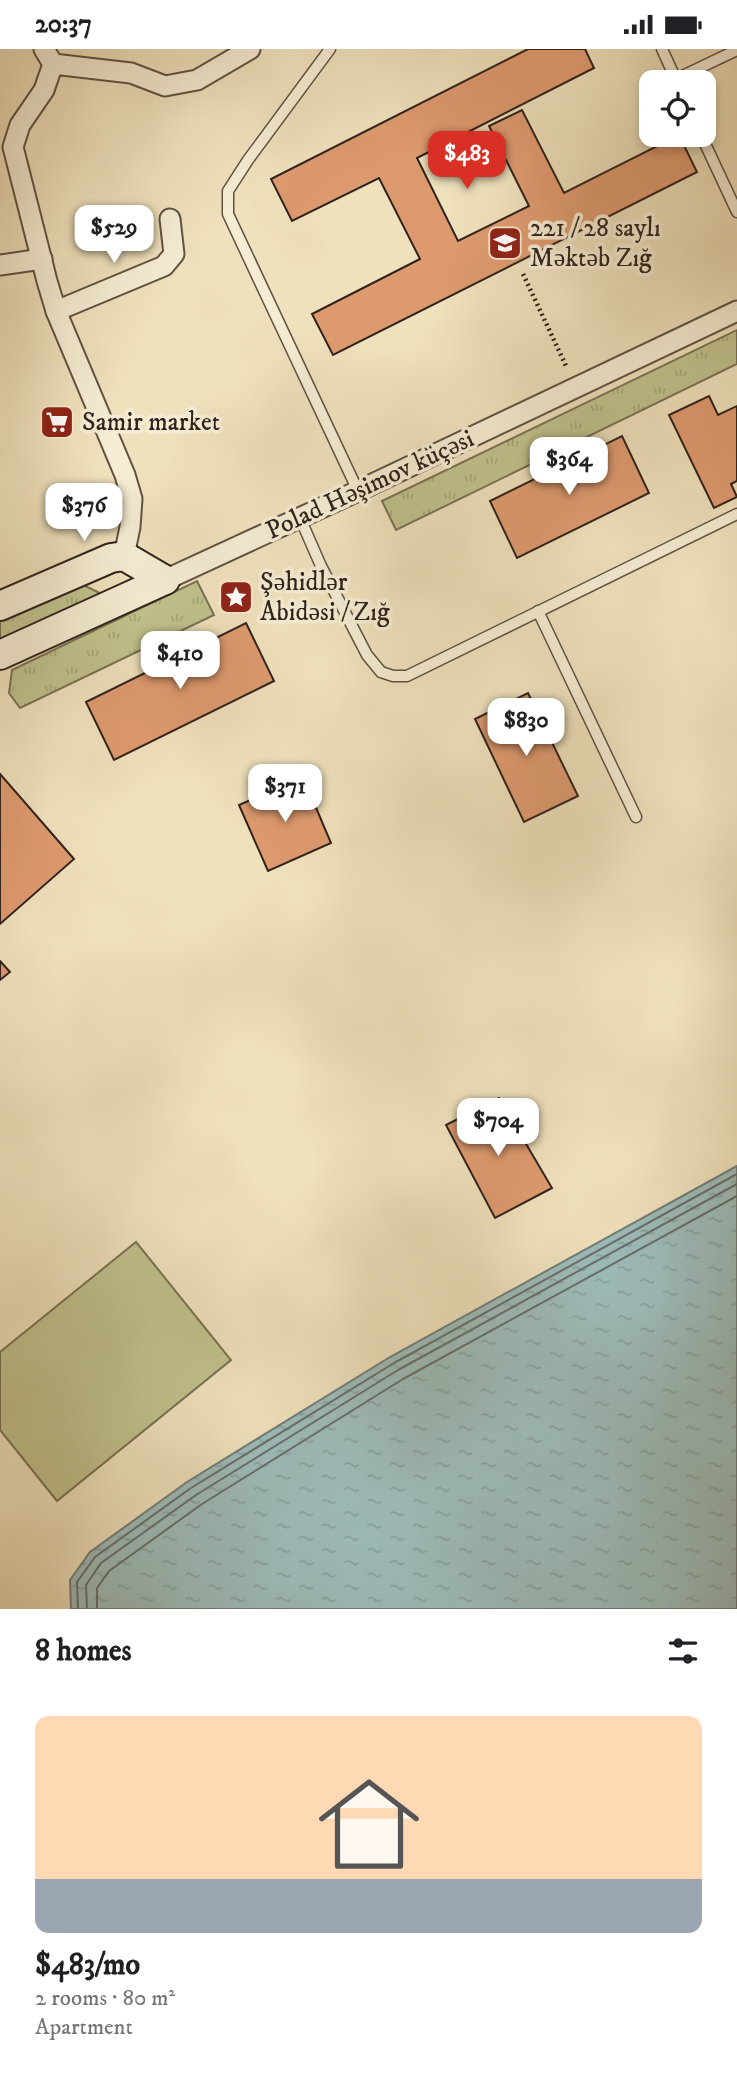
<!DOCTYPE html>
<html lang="en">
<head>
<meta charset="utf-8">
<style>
  body { margin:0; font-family:"IM FELL DW Pica",serif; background:#f6f6f6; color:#202124; height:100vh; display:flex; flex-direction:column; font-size:26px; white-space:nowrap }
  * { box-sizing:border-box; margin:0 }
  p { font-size:23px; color:#757577 }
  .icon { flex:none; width:38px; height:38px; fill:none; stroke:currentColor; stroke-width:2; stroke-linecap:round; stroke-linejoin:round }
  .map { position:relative; height:1560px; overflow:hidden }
  .details { display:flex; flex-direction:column; background:#fff; flex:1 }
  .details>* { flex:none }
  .buttons { position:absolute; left:639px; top:21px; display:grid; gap:14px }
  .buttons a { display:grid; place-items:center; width:77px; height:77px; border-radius:14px; background:#fff; box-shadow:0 4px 10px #0003; font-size:35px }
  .price { position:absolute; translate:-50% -60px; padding:0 16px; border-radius:14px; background:#fff; color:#222; font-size:23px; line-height:46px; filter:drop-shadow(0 2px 4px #0008) }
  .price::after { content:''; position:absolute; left:50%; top:42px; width:21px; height:16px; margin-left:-10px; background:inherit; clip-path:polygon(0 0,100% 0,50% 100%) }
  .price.active { background:#d93025; color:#fff }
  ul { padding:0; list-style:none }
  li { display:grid; align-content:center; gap:14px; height:371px; padding:0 35px }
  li+li { border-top:2px solid #e0e0e0 }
  li span { display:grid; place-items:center; height:217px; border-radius:14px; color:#555 }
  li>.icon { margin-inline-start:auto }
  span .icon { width:126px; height:126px; fill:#fffc; stroke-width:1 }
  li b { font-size:30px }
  h2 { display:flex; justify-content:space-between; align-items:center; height:84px; padding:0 35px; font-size:30px }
  .status { display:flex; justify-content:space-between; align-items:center; height:49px; padding:0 35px; background:#fff; direction:ltr }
  .status svg { height:19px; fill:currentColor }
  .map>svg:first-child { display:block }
  .grass { fill:url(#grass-tufts); stroke:#787254; stroke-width:2 }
  .garden { fill:#c0c18c; stroke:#787254; stroke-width:2 }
  .water { fill:url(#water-ripples); stroke:#717e7a; stroke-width:2 }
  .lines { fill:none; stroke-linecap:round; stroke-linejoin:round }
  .shore { stroke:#666e6a; stroke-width:2 }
  .building { fill:#de9a6f; stroke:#30221c; stroke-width:2 }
  .lane-casing { stroke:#605244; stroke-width:13 }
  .street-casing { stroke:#605244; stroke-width:23 }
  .secondary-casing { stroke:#30221c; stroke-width:32 }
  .path { stroke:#30221c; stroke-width:4.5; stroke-dasharray:2 3.5; stroke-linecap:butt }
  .lane { stroke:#f5ecd3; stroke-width:10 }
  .street { stroke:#f5ecd3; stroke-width:19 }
  .secondary { stroke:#f5ecd3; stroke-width:28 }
  .labels { text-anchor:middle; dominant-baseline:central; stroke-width:7; stroke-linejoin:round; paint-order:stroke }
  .poi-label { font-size:26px; fill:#30221c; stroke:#f5ecd3; text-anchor:start }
  .street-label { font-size:26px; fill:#30221c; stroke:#f5ecd3 }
</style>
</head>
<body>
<div class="status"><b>20:37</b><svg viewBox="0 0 49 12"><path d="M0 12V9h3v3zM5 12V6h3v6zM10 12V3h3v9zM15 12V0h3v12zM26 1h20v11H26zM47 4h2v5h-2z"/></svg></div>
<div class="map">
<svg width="737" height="1560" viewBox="0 0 737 1560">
  <defs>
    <pattern id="grass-tufts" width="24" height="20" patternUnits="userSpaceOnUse" patternTransform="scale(1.75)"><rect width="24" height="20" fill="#c0c18c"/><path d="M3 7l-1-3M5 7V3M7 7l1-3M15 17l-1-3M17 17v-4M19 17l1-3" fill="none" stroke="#a5a678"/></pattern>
    <pattern id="water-ripples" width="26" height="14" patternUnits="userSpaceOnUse" patternTransform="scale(1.75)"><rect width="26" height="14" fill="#9dbbb9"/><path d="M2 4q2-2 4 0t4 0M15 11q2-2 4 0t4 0" fill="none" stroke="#88a09e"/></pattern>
  </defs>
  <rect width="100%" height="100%" fill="#efe1bc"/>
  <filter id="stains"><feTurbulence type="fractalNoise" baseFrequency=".00286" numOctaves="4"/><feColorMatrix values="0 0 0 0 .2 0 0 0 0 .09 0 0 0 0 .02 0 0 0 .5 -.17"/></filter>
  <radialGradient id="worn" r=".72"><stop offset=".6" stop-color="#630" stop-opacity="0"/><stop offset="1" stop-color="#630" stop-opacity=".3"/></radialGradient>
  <!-- grass -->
  <g class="grass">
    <polygon points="737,281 737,315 396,481 382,452"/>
    <polygon points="197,532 214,566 20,659 9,644 12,621"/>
    <polygon points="77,533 104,546 0,591 0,569"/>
  </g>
  <!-- garden -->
  <polygon class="garden" points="136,1193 231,1311 57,1452 0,1381 0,1303"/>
  <!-- water -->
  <polygon class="water" points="737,1117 737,1560 71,1560 70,1531 90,1503 187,1433 390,1308"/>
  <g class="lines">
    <!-- shore -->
    <g class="shore">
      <polyline points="78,1560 77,1533 95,1508 191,1439 394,1314 737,1125"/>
      <polyline points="87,1560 86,1536 101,1514 196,1446 398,1321 737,1135"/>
      <polyline points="97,1560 97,1539 109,1522 202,1455 403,1330 737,1147"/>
    </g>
  </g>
  <!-- building -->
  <g class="building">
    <polygon points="528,0 585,0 594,19 417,109 458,192 529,157 489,77 522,61 564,144 679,86 697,123 333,306 312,265 420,210 379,129 292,172 271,130"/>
    <polygon points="709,347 718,366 737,357 737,432 731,435 737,448 714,459 669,366"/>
    <polygon points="622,387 649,444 517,509 490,452"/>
    <polygon points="246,574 274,632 114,711 86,653"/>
    <polygon points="528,644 578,747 524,773 475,670"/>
    <polygon points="0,725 74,810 0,875"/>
    <polygon points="303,728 331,794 268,822 239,756"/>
    <polygon points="0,912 10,923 0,931"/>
    <polygon points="499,1049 552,1139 495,1169 446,1076"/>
  </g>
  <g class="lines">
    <!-- lane casing -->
    <g class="lane-casing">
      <g id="lane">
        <polyline points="330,0 248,111 228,142 228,165 358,442"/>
        <polyline points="662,0 677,33"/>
        <polyline points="676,30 737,1"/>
        <polyline points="701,86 737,163"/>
        <polyline points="300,469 321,517 367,606 381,623 393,627 407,627 737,465"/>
        <polyline points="538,562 636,768"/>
      </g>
    </g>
    <!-- street casing -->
    <g class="street-casing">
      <g id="street">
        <polyline points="44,0 53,15 44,41 20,76 13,98 47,232 56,262 125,426 132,450 130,478 124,507"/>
        <polyline points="53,15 131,24 165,37 197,31 250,0"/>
        <polyline points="0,216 42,210"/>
        <polyline points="56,262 164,217 174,205 170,170"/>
        <polyline points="165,531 358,442 737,262"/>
      </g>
    </g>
    <!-- secondary casing -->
    <g class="secondary-casing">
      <g id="secondary">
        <polyline points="0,557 111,509 124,507 165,531"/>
        <polyline points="0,606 165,531"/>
      </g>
    </g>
    <!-- path -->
    <polyline class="path" points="523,225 567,319"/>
    <!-- lane -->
    <use href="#lane" class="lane"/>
    <!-- street -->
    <use href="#street" class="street"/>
    <!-- secondary -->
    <use href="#secondary" class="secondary"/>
  </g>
  <!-- icons -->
  <defs>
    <g id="school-square" transform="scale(1.75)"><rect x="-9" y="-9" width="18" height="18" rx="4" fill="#8f2418" stroke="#f5ecd3"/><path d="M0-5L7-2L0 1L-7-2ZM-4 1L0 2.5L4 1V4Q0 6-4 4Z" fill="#fff"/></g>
    <g id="supermarket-square" transform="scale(1.75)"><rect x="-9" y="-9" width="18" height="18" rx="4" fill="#8f2418" stroke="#f5ecd3"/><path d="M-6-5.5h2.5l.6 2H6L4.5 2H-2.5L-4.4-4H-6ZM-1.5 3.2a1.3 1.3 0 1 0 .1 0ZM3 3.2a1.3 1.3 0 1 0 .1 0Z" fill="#fff"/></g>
    <g id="sight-square" transform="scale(1.75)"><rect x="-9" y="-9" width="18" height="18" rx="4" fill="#8f2418" stroke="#f5ecd3"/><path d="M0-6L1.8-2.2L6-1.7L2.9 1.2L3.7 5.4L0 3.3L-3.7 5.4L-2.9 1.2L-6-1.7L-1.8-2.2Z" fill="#fff"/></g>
  </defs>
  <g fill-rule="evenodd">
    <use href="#school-square" x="505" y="194"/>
    <use href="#supermarket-square" x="57" y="373"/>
    <use href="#sight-square" x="236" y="548"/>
  </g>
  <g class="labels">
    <!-- poi labels -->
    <g class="poi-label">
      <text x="530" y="179">221 / 28 saylı<tspan x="530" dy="30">Məktəb Zığ</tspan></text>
      <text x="82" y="373">Samir market</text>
      <text x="260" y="533">Şəhidlər<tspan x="260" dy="30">Abidəsi / Zığ</tspan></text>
    </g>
    <!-- street labels -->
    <g class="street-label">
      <text transform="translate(370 436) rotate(-25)">Polad Həşimov küçəsi</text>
    </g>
  </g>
  <rect width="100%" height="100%" filter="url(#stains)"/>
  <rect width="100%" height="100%" fill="url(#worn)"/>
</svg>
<div class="buttons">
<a><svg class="icon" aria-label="locate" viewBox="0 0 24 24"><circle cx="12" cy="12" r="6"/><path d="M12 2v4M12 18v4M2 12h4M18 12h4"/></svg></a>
</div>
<b class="price active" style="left:467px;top:142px">$483</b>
<b class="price" style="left:114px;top:216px">$529</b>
<b class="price" style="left:569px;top:448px">$364</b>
<b class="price" style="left:84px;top:494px">$376</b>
<b class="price" style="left:180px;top:642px">$410</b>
<b class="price" style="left:526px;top:709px">$830</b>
<b class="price" style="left:285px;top:775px">$371</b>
<b class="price" style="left:498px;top:1109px">$704</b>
</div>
<section class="details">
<h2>8 homes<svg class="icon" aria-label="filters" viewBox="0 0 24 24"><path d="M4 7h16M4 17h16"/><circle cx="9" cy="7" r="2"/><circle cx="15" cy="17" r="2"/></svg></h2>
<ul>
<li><span style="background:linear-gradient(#ffd9b3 75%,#9aa5b1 0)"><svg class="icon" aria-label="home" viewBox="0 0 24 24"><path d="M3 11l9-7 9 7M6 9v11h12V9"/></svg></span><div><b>$483/mo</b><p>2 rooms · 80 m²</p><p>Apartment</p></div></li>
</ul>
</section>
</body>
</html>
